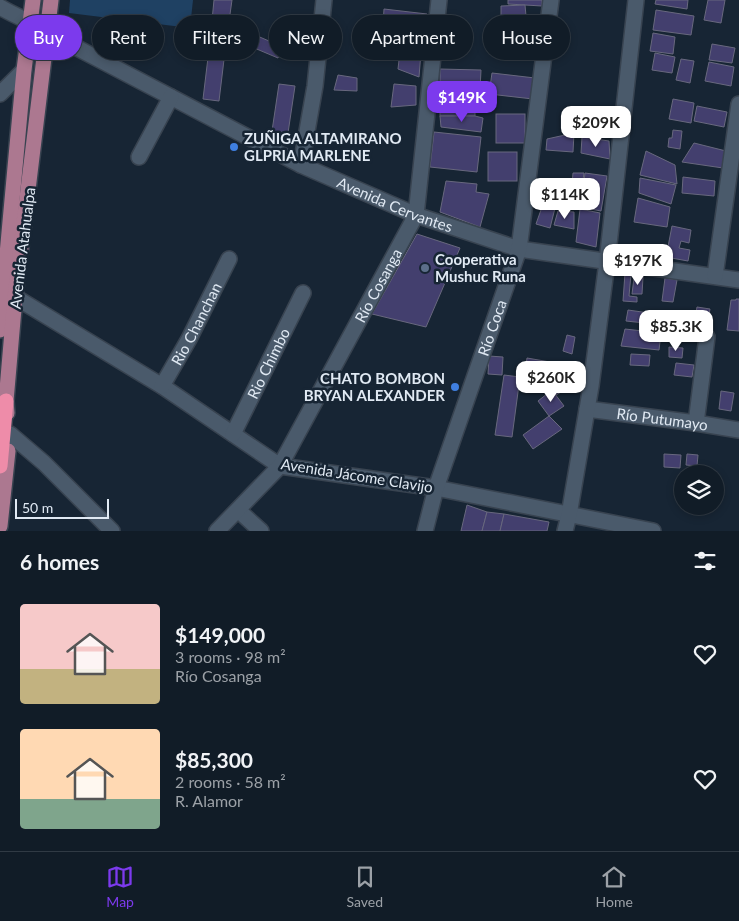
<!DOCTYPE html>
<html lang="en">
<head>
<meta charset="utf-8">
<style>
  body { margin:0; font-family:Lato,sans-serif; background:#1e2933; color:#f1f3f6; height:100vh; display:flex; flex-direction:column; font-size:19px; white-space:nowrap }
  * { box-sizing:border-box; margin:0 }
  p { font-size:16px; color:#9ca1a7 }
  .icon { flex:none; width:28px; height:28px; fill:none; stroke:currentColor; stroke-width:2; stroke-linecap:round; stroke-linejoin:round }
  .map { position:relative; height:531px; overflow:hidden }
  .details { display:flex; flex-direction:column; background:#111c27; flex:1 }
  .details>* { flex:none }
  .top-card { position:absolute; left:15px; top:15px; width:710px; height:45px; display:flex; gap:10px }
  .buttons { position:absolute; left:674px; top:465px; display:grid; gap:10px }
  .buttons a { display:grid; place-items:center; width:50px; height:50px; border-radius:50%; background:#111c27; box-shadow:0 2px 8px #0003,0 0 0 1px #303a44; font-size:25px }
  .scale { position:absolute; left:15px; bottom:12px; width:94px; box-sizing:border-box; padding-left:5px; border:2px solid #e0e9f3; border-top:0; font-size:14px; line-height:18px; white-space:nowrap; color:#e0e9f3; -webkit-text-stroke:4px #172534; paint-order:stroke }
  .price { position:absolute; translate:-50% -42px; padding:0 11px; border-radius:10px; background:#fff; color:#222; font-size:16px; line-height:32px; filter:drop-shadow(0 1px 2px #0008) }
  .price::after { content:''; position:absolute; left:50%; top:30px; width:15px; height:11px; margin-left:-8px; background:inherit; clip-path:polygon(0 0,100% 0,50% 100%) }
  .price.on { background:#7c3aed; color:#fff }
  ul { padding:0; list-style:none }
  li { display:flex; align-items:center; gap:15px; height:125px; padding:0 20px }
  li span { display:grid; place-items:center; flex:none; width:140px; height:100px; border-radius:5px; color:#555 }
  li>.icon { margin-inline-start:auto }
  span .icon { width:60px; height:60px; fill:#fffc; stroke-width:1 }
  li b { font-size:21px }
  h2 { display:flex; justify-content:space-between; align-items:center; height:60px; padding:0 20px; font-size:21px }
  .pill { padding:0 18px; border-radius:22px; background:#111c27; box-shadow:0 2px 8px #0003,0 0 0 1px #303a44; font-size:18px; line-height:45px }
  .pill.on { background:#7c3aed; color:#fff }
  .tab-bar { display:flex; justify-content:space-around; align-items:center; height:70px; border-top:1px solid #303a44; background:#111c27; font-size:14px; color:#9ca1a7 }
  .tab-bar a { display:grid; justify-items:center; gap:2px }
  .tab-bar .on { color:#7c3aed }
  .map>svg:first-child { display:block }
  .green { fill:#1f4163 }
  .building { fill:#433f6e; stroke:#68687e }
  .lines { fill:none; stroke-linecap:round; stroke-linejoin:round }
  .minor-casing { stroke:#384350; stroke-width:18 }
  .major-casing { stroke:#384350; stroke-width:18 }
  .highway-casing { stroke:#384350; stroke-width:18 }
  .minor { stroke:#4a5a6b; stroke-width:15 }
  .major { stroke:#ac7890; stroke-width:15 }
  .highway { stroke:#ee8ca9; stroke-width:15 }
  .shop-dot { fill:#3f7fe0; stroke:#172534; stroke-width:2 }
  .service-dot { fill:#5c6f8a; stroke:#172534; stroke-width:2 }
  .labels { text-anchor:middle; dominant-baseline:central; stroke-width:5; stroke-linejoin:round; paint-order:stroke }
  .poi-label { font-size:15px; font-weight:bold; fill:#e0e9f3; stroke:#172534; text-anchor:start }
  .street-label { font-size:15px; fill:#e0e9f3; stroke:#172534 }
</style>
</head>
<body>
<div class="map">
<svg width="739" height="531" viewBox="0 0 739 531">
  <rect width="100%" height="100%" fill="#172534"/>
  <!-- green -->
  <polygon class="green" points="70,0 193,0 190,28 69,13"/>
  <!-- building -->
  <g class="building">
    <polygon points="214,0 232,0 226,43 210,41"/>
    <polygon points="508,0 542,0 542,6 508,4"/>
    <polygon points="656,0 688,0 687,9 655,4"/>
    <polygon points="708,0 725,0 721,23 704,20"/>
    <polygon points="525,5 527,27 501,26 501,6"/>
    <polygon points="384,9 427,14 424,44 382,40"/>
    <polygon points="656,10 694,16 691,35 653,30"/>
    <polygon points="241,29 283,47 278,58 233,39"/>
    <polygon points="509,31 538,34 538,53 509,54"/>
    <polygon points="653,33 675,37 673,54 650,51"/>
    <polygon points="210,41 226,43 219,101 203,99"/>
    <polygon points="712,44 735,48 732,63 709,60"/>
    <polygon points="400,51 421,52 419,77 398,69"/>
    <polygon points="655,53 675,57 672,73 652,70"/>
    <polygon points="681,59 694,61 690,83 676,80"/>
    <polygon points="709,62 734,67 731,86 705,81"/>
    <polygon points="440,69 481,70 480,90 440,88"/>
    <polygon points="492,73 535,78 533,99 489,94"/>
    <polygon points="338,75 357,78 357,91 334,90"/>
    <polygon points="279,84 295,86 288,133 272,131"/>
    <polygon points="394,84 416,86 416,105 391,107"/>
    <rect x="440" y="95" width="35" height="21"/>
    <polygon points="673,99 694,103 691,123 669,119"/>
    <polygon points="697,106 727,112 724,127 694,121"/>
    <rect x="496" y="114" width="29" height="29"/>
    <polygon points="440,116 475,116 483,118 481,132 441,127"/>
    <polygon points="673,130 682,131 680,149 668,147 669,138 672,138"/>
    <polygon points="434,132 481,137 477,172 430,167"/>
    <polygon points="574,133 573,152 546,150 547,139"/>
    <polygon points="582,137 609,141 610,159 581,153"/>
    <polygon points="694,143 726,151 723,168 682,162"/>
    <polygon points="646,151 675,165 677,184 640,175"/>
    <rect x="488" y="152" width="29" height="29"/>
    <polygon points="573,173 584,173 579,207 570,206"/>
    <polygon points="585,173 607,176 601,211 581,207"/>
    <polygon points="683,177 715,181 714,196 682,193"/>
    <polygon points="640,178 676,185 671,204 639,193"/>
    <polygon points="446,181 477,184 476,192 489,194 480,227 440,212"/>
    <polygon points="638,198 670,207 667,227 634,222"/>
    <polygon points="542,207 555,208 550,228 536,224"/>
    <polygon points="580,209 600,213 596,247 576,242"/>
    <polygon points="558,211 574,212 574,229 554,225"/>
    <polygon points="672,226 691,230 689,243 681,241 679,248 690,250 688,261 666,257"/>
    <polygon points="417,234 460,248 426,327 372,314"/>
    <polygon points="625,273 631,274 629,296 637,297 637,302 623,301"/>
    <polygon points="643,277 642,294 632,294 634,278"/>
    <polygon points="665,278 677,280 673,302 662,301"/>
    <polygon points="736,299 739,299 739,331 727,330 731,300 736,300"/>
    <polygon points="697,307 710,309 708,320 695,318"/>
    <polygon points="628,310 656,314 654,324 626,321"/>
    <polygon points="668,328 684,329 683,337 667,336"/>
    <polygon points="625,329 661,333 659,350 621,346"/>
    <polygon points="567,335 575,337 572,354 563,351"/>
    <polygon points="669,347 683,348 682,358 669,357"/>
    <polygon points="631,354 650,355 649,366 630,365"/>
    <polygon points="489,356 503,357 502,375 488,374"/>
    <polygon points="527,358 573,366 569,391 564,390 550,399 541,385 551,378 525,373"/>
    <polygon points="676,363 694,365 692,377 674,375"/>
    <polygon points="504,375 520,377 512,437 495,435"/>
    <polygon points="552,390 564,406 549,416 538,401"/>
    <polygon points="721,391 734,393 731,411 719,409"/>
    <polygon points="549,416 562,429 533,449 523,435"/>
    <polygon points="664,454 681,455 680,468 664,467"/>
    <polygon points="687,454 698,455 697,466 686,465"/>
    <polygon points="467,505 487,512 482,531 461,531"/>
    <polygon points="487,512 504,514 500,531 482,531"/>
    <polygon points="504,514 549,522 547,531 500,531"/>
  </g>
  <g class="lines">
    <!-- minor casing -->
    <g class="minor-casing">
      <g id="minor">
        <path id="s1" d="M0,7C20,19 43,26 62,40L301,165L416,215L519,249L739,280"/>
        <polyline points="0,94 24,70"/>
        <polyline points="139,157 171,97"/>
        <polyline points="301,165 315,86 324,0"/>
        <polyline points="715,276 739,104"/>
        <polyline points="15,297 162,386 280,466 436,488 653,531"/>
        <path id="s2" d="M162,386L189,339L229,259"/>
        <path id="s3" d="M587,409L696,423L739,430"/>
        <polyline points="696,423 707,337"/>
        <polyline points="10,434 44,463 112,531"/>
        <path id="s4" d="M233,434L303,293"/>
        <polyline points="238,510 261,531"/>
        <path id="s5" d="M217,531L280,466L416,215L439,0"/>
        <path id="s6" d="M425,531L436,488L519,249L551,0"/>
        <polyline points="565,531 569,515 591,386 607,262 636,0"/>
      </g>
    </g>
    <!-- major casing -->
    <g class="major-casing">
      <g id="major">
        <polyline points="0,330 24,70 33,0"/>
        <polyline points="7,413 6,401 15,297 51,0"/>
        <polyline points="0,526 8,451"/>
      </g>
    </g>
    <!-- highway casing -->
    <g class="highway-casing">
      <polyline id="highway" points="0,466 6,401"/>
    </g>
    <!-- minor -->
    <use href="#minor" class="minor"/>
    <!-- major -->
    <use href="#major" class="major"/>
    <!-- highway -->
    <use href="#highway" class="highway"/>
  </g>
  <!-- markers -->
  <g class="shop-dot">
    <circle cx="234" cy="147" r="5"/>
    <circle cx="455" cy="387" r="5"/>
  </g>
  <circle class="service-dot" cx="425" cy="268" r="5"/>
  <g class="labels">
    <!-- poi labels -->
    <g class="poi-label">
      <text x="244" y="138">ZUÑIGA ALTAMIRANO<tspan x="244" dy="17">GLPRIA MARLENE</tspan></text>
      <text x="435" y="259">Cooperativa<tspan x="435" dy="17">Mushuc Runa</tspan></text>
      <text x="445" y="378" text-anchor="end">CHATO BOMBON<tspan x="445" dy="17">BRYAN ALEXANDER</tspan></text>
    </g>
    <!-- street labels -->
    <g class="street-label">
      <text stroke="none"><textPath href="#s1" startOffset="442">Avenida Cervantes</textPath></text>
      <text transform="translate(22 248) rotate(-83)">Avenida Atahualpa</text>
      <text stroke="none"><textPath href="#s5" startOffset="296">Río Cosanga</textPath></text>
      <text stroke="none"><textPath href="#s2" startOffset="71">Rio Chanchan</textPath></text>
      <text stroke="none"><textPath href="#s6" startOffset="214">Río Coca</textPath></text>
      <text stroke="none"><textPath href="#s4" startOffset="79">Rio Chimbo</textPath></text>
      <text stroke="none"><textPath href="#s3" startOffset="76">Río Putumayo</textPath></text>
      <text transform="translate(357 475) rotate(9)">Avenida Jácome Clavijo</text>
    </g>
  </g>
</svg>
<div class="buttons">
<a><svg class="icon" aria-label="layers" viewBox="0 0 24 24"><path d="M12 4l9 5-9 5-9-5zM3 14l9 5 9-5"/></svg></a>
</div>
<div class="scale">50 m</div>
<b class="price on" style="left:462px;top:123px">$149K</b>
<b class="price" style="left:596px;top:148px">$209K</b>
<b class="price" style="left:565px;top:220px">$114K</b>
<b class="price" style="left:638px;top:286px">$197K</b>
<b class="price" style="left:676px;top:352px">$85.3K</b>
<b class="price" style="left:551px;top:403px">$260K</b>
<div class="top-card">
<a class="pill on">Buy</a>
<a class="pill">Rent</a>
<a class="pill">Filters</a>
<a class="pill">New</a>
<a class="pill">Apartment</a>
<a class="pill">House</a>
</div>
</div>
<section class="details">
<h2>6 homes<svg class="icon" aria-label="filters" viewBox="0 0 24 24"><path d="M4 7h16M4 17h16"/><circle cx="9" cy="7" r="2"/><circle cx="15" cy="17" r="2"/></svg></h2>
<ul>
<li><span style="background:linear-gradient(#f6c9c9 65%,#c2b280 0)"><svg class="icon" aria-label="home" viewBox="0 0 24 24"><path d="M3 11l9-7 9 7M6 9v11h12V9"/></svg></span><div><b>$149,000</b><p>3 rooms · 98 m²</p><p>Río Cosanga</p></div><svg class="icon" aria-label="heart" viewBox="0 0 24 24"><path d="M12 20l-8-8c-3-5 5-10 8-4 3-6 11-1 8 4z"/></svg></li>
<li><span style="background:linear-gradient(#ffd9b3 70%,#7fa58c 0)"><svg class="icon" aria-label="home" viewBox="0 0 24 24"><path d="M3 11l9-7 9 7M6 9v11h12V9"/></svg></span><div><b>$85,300</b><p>2 rooms · 58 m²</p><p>R. Alamor</p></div><svg class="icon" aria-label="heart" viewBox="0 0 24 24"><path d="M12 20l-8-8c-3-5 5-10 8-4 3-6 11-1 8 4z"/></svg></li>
</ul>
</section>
<nav class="tab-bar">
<a class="on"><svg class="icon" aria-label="map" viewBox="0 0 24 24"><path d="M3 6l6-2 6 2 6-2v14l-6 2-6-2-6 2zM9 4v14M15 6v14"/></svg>Map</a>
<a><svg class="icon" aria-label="saved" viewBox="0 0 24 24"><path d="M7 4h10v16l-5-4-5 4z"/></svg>Saved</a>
<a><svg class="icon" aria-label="home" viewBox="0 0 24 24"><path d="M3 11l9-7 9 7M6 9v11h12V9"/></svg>Home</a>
</nav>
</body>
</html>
